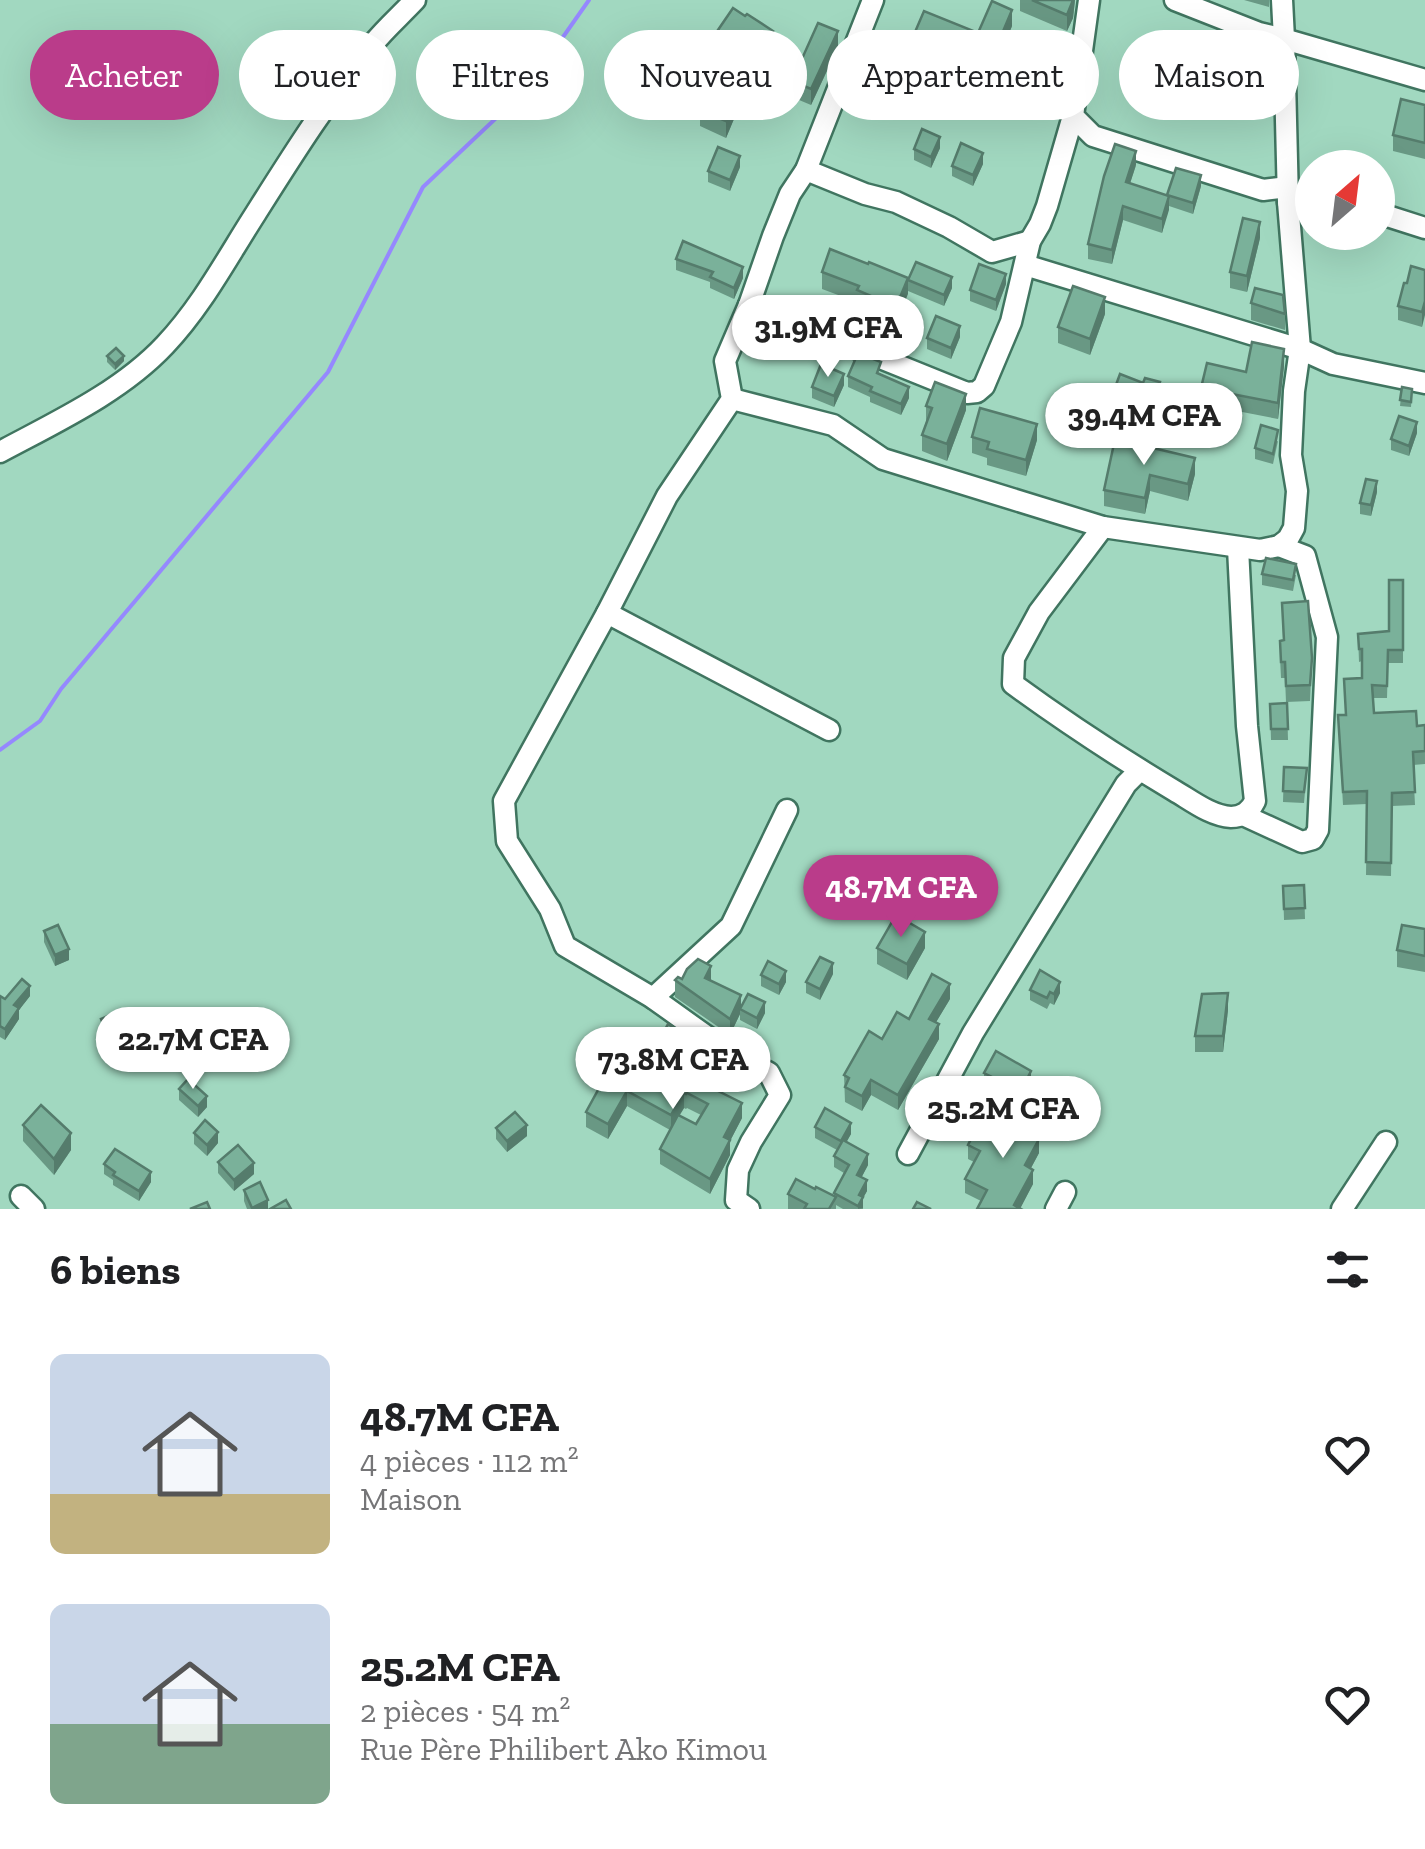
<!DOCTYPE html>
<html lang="fr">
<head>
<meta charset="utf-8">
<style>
  body { margin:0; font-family:"Zilla Slab",serif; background:#f6f6f6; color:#202124; height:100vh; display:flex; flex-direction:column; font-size:38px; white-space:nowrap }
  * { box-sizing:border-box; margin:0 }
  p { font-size:32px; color:#757577 }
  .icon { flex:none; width:55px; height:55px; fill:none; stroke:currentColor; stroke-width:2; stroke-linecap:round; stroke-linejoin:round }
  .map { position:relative; height:1209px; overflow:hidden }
  .drawer { display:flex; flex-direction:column; background:#fff; flex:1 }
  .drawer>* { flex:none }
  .hud { position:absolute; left:30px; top:30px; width:1365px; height:90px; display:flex; gap:20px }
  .needle { width:65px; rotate:28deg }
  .tools { position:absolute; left:1295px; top:150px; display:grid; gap:20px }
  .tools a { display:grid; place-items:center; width:100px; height:100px; border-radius:50%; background:#fff; box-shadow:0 10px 40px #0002; font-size:50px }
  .price { position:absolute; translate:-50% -85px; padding:0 22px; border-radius:35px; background:#fff; color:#222; font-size:32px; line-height:65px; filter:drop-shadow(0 2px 5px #0008) }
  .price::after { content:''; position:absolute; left:50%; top:60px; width:30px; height:22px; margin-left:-15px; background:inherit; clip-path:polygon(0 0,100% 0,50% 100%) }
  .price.current { background:#ba3c8a; color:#fff }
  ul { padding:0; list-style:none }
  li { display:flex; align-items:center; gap:30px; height:250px; padding:0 50px }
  li span { display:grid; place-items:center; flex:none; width:280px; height:200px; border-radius:15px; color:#555 }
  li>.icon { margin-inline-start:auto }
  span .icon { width:120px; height:120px; fill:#fffc; stroke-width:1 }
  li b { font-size:42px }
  h2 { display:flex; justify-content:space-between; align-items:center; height:120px; padding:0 50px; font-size:42px }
  .tag { padding:0 35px; border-radius:45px; background:#fff; box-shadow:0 10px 40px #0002; font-size:35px; line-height:90px }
  .tag.current { background:#ba3c8a; color:#fff }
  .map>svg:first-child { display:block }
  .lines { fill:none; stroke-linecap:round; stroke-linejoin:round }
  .stream { stroke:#9588fe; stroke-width:4 }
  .minor-casing { stroke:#407560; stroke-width:25 }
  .minor { stroke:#fff; stroke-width:20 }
  .wall { fill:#699884; fill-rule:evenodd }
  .shaded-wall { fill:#557c6c }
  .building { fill:#7ab19a; stroke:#557c6c; stroke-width:2.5 }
</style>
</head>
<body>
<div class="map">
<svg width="1425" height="1209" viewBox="0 0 1425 1209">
  <rect width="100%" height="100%" fill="#a1d8c0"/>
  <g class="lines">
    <!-- stream -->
    <polyline class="stream" points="0,750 40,721 61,689 328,372 423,187 525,91 589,0"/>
    <!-- minor casing -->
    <g class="minor-casing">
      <g id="minor">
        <polyline points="1089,0 1073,116 1093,136 1263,190 1288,187"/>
        <polyline points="1175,0 1259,33 1284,39 1288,202 1312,204"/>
        <polyline points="1282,0 1284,39 1425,80"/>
        <polyline points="806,170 865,194 896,202 949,227 992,252 1030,241"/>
        <polyline points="1378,213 1425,228"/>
        <polyline points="1025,265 1300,349 1288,202"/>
        <polyline points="749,305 967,393 977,392 984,386 1011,322 1030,241 1040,224 1047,206 1073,116"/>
        <polyline points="732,399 833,425 883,459 1103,527 1260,550 1279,546 1288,539 1294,528 1297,491 1291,455 1294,391 1300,349 1333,364 1425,383"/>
        <path d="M0,452C56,422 121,392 165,345C202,306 227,258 256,213C292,156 329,97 373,44C385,29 401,15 415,0"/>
        <path d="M1103,527L1039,612L1014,658L1013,684C1065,722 1120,758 1175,791C1192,801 1211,816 1231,817C1243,817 1250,811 1255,801L1247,726L1238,548"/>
        <polyline points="607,613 504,801 507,841 550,909 565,946 653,998 716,1043 769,1073 780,1095 751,1142 738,1170 736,1200 749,1209"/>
        <polyline points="829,730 607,613 667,496 732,399 725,361 749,305 773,236 790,194 806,170 873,0"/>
        <polyline points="1243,815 1302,842 1313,839 1318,830 1327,637 1305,556 1279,546"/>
        <polyline points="653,998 731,926 787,810"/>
        <polyline points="908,1154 973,1033 1126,784 1140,770"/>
        <polyline points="21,1196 34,1209"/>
        <polyline points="1056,1209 1065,1192"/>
        <polyline points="1342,1209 1386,1142"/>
      </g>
    </g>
    <!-- minor -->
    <use href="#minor" class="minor"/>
  </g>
  <!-- wall -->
  <g class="wall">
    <polygon points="1020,0 1075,0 1073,18 1067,31 1020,11"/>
    <polygon points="1244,0 1269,0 1269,7"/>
    <polygon points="745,16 773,41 757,64 730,45 728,48 718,41 718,30"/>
    <polygon points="1012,26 991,76 955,61 953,65 915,49 915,32 978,33"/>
    <polygon points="838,47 811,105 792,97 792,81"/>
    <polygon points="891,67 905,75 894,99 860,85 860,74"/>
    <polygon points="1260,67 1271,70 1272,112 1237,102 1237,87"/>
    <polygon points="744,95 726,138 700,126 700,110"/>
    <polygon points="1425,105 1425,159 1393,151 1393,135"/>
    <polygon points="940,148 931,168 914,160 914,149"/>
    <polygon points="983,164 973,186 952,176 952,166"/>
    <polygon points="1136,165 1130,183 1167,196 1201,186 1193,214 1169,206 1162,233 1123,220 1112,264 1088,259 1088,244"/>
    <polygon points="740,167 730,191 708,182 708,171"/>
    <polygon points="1260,238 1247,292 1230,288 1230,272"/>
    <polygon points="676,259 743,278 734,299 710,288 710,282 676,270"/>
    <polygon points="1425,270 1422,327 1398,320 1398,306 1407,283"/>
    <polygon points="822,272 908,278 952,288 944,306 908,291 896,323 857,307 857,302 822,289"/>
    <polygon points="1006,284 996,311 970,301 970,290"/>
    <polygon points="1251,303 1285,314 1285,330 1251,320"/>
    <polygon points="1105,314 1090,355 1058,343 1058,327"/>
    <polygon points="960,337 951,359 927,349 927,338"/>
    <polygon points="107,356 124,361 115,370 107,362"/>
    <polygon points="1284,366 1278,419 1201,404 1201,388 1246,372"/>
    <polygon points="881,373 880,375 909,398 901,415 870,402 870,397 848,387 848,376"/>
    <polygon points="844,385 834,407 812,398 812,387"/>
    <polygon points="1402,387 1412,389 1411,407 1400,406"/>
    <polygon points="1113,393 1160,393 1154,414 1136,409 1135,412 1132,411 1124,441 1195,474 1188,501 1150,491 1145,514 1104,506 1104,490 1115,439 1109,438 1109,427 1115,405 1113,404"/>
    <polygon points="926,406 966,410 947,461 922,451 922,435 926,422"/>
    <polygon points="1417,433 1409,456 1391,450 1391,439"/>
    <polygon points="972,437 1037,440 1026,476 987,465 987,458 972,453"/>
    <polygon points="1278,441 1273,464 1255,459 1255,448"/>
    <polygon points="1377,492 1371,516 1360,514 1360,503"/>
    <polygon points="1262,574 1296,575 1293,591 1262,585"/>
    <polygon points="1403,580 1403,663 1388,663 1387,698 1373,698 1374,713 1417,726 1425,725 1425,764 1413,765 1415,805 1392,806 1391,876 1366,875 1367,804 1343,805 1338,715 1345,715 1362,678 1362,661 1359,662 1358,634 1389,631"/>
    <polygon points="1282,603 1312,658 1310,701 1286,702 1285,678 1281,678 1280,657 1280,641 1283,640"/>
    <polygon points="1287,703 1288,740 1271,740 1270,704"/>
    <polygon points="1284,767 1307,768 1304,803 1283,802"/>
    <polygon points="1304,885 1305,919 1284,920 1283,886"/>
    <polygon points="1425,929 1425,972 1397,967 1397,950"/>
    <polygon points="44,931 69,960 55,966 44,942"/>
    <polygon points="877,948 925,948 907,980 877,964"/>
    <polygon points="833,974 820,1000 806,993 806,982"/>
    <polygon points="761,975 786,982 779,995 761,986"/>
    <polygon points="682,979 711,981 741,1007 765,1013 757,1029 740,1020 740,1014 730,1035 675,997 675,980"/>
    <polygon points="1030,990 1060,993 1054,1005 1050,1003 1047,1009 1030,1000"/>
    <polygon points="0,996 5,999 30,996 19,1010 19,1019 5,1040 0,1037"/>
    <polygon points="950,999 936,1022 939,1039 898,1110 871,1095 862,1111 845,1102 844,1075 882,1039 909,1019"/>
    <polygon points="1228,1010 1223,1052 1195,1052 1195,1036"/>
    <polygon points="101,1019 124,1050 111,1055 101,1030"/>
    <polygon points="660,1039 681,1042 673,1057 660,1050"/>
    <path d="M660,1062L742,1118L730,1141V1155L710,1194L660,1164V1149L670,1130L627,1106L608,1139L586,1127V1112L651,1079ZM684,1108L686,1109L687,1108L701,1115L696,1124L679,1115Z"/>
    <polygon points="710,1062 733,1070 726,1082 710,1073"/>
    <polygon points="984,1073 1031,1082 1021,1102 984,1084"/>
    <polygon points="179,1089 207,1107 198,1117 179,1100"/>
    <polygon points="23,1125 71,1150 54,1175 23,1141"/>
    <polygon points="815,1127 851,1134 846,1142 868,1165 861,1178 867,1191 863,1198 863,1209 843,1209 836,1205 836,1209 788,1209 788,1194 815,1189 834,1196 834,1193 844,1173 834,1167 834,1156 837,1150 815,1138"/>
    <polygon points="496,1128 527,1136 507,1152 496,1139"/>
    <polygon points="1025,1129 1024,1131 1039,1153 1031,1168 1033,1184 1020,1208 981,1201 965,1193 965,1179 974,1162 968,1159 968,1145"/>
    <polygon points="194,1133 218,1143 207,1156 194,1144"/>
    <polygon points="218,1162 254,1174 234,1191 218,1173"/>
    <polygon points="104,1164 151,1182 139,1201 113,1185 113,1180 104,1174"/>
    <polygon points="244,1190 268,1209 247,1209 244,1201"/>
  </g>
  <!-- shaded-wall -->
  <g class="shaded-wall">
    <polygon points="1073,0 1075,0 1073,18 1067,31 1067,15"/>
    <polygon points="1012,10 1012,26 991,76 991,60"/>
    <polygon points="773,31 773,41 757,64 757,53"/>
    <polygon points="838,31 838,47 811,105 811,89"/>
    <polygon points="905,64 905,75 894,99 894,89"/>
    <polygon points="744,79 744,95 726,138 726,121"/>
    <polygon points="940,137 940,148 931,168 931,157"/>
    <polygon points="1136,151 1136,165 1126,196 1126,182"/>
    <polygon points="983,153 983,164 973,186 973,175"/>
    <polygon points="740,156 740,167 730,191 730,180"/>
    <polygon points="1201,175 1201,186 1193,214 1193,203"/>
    <polygon points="1169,196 1169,210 1162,233 1162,219"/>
    <polygon points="1123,206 1123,220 1112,264 1112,250"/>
    <polygon points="1260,222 1260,238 1247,292 1247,276"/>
    <polygon points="743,267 743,278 734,299 734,288"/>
    <polygon points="1006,274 1006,284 996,311 996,300"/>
    <polygon points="952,277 952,288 944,306 944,295"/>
    <polygon points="908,278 908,294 896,323 896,307"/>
    <polygon points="1105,297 1105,314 1090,355 1090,339"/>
    <polygon points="1425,301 1425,315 1422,327 1422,312"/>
    <polygon points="960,326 960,337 951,359 951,348"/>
    <polygon points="1284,349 1284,366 1278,419 1278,403"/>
    <polygon points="124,356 124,361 115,370 115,364"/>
    <polygon points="844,374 844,385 834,407 834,396"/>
    <polygon points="1160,382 1160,393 1154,414 1154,403"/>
    <polygon points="909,387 909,398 901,415 901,404"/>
    <polygon points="966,394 966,410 947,461 947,444"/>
    <polygon points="1132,400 1132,411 1124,442 1124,431"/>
    <polygon points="1417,422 1417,433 1409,456 1409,446"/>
    <polygon points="1037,424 1037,440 1026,476 1026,460"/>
    <polygon points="1195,458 1195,474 1188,501 1188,484"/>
    <polygon points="1150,475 1150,491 1145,514 1145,498"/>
    <polygon points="1377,481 1377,492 1371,516 1371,505"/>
    <polygon points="925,932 925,948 907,980 907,964"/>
    <polygon points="69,949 69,960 55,966 55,955"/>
    <polygon points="833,963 833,974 820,1000 820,989"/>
    <polygon points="711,966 711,982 705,978"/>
    <polygon points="786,971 786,982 779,995 779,984"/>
    <polygon points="1060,982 1060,993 1054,1005 1054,994"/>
    <polygon points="950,984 950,999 929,1034 929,1019"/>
    <polygon points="30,986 30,996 19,1010 19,1019 5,1040 5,1029 14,1005"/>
    <polygon points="1228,993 1228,1010 1223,1052 1223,1036"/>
    <polygon points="741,995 741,1010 740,1009 740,1014 730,1035 730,1019"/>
    <polygon points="765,1002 765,1013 757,1029 757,1018"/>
    <polygon points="939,1024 939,1039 898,1110 898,1095"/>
    <polygon points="681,1032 681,1042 673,1057 673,1046"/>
    <polygon points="124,1039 124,1050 111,1055 111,1044"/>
    <polygon points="733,1059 733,1070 726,1082 726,1071"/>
    <polygon points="1031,1071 1031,1082 1021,1102 1021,1091"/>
    <polygon points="871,1080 871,1095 862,1111 862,1096"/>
    <polygon points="627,1091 627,1106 608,1139 608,1124"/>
    <polygon points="684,1093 684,1108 671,1130 671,1115"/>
    <polygon points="207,1096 207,1107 198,1117 198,1106"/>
    <polygon points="742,1103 742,1118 730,1141 730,1155 710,1194 710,1179 724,1137"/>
    <polygon points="1025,1115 1025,1129 1018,1142 1018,1128"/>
    <polygon points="851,1123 851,1134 841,1152 841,1141"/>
    <polygon points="527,1125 527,1136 507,1152 507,1141"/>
    <polygon points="218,1132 218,1143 207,1156 207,1145"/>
    <polygon points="71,1133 71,1150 54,1175 54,1159"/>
    <polygon points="1039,1139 1039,1153 1025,1179 1025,1165"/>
    <polygon points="868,1154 868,1165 857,1186 857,1175"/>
    <polygon points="254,1163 254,1174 234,1191 234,1180"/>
    <polygon points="1033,1170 1033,1184 1020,1209 1014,1205"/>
    <polygon points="151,1172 151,1182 139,1201 139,1191"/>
    <polygon points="867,1180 867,1191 863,1198 863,1208 858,1209 859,1195"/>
    <polygon points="268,1200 268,1209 252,1209 252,1208"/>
  </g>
  <!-- building -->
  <g class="building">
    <polygon points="1032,0 1073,0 1067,15"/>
    <polygon points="992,1 1012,10 991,60 955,45 953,49 915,32 924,11 978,33"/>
    <polygon points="733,8 745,16 747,14 773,31 757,53 730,34 728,37 718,30"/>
    <polygon points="818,23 838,31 811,89 792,81"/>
    <polygon points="1246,53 1260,57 1257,67 1271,70 1272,97 1237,87"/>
    <polygon points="868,57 891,67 894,59 905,64 894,89 860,74"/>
    <polygon points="718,68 744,79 726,121 700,110"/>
    <polygon points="1401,99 1425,105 1425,143 1393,135"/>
    <polygon points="922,129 940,137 931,157 914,149"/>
    <polygon points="961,143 983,153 973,175 952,166"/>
    <polygon points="1115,144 1136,151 1126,182 1169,196 1162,219 1123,206 1112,250 1088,244 1104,176"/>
    <polygon points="718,147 740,156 730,180 708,171"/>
    <polygon points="1176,168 1201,175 1193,203 1167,195"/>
    <polygon points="1243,218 1260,222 1247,276 1230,272"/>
    <polygon points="683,241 743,267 734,288 710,277 713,272 676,259"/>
    <polygon points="830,249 868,264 869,262 908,278 896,307 857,290 859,286 822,272"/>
    <polygon points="916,262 952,277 944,295 908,280"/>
    <polygon points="979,264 1006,274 996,300 970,290"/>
    <polygon points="1411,266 1425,270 1425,301 1422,312 1398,306 1404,283 1407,283"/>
    <polygon points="1073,286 1105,297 1090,339 1058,327"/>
    <polygon points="1255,288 1283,295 1285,314 1251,303"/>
    <polygon points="936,316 960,326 951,348 927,338"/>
    <polygon points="1252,342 1284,349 1278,403 1201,388 1207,363 1246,372"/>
    <polygon points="116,348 124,356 115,364 107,356"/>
    <polygon points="858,353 881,362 877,373 909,387 901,404 870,391 872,387 848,376"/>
    <polygon points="821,364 844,374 834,396 812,387"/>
    <polygon points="1120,374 1143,383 1145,378 1160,382 1154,403 1136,398 1135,401 1132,400 1124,431 1109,427 1118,395 1113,393"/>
    <polygon points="935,382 966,394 947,444 922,435 932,408 926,406"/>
    <polygon points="1402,387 1412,389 1411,402 1400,400"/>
    <polygon points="980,408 1037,424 1026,460 987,449 989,442 972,437"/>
    <polygon points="1399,416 1417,422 1409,446 1391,439"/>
    <polygon points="1261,425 1278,430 1273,454 1255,448"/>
    <polygon points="1115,439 1195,458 1188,484 1150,475 1145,498 1104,490"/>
    <polygon points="1366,479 1377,481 1371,505 1360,503"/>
    <polygon points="1266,558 1296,564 1293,580 1262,574"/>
    <polygon points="1389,580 1403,580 1403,650 1388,650 1387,686 1372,685 1374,713 1416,711 1417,726 1425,725 1425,751 1413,752 1415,792 1392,793 1391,863 1366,862 1367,791 1343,792 1338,715 1346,715 1344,679 1362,678 1362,649 1359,649 1358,634 1389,631"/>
    <polygon points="1308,601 1312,658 1310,685 1286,686 1285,662 1281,662 1280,641 1284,640 1282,603"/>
    <polygon points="1287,703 1288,729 1271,729 1270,704"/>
    <polygon points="1284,767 1307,768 1304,792 1283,791"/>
    <polygon points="1304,885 1305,908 1284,909 1283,886"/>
    <polygon points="896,915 925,932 907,964 877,948"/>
    <polygon points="58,925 69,949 55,955 44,931"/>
    <polygon points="1402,925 1425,929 1425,956 1397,950"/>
    <polygon points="820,957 833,963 820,989 806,982"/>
    <polygon points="698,959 711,966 705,978 741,995 730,1019 675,980 678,977 682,979 687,969"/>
    <polygon points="768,961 786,971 779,984 761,975"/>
    <polygon points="1040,970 1060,982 1054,994 1050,992 1047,998 1030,990"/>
    <polygon points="932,974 950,984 929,1019 939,1024 898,1095 871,1080 862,1096 845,1087 849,1078 844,1075 869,1031 882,1039 897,1012 909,1019"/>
    <polygon points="22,979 30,986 14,1005 19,1008 5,1029 0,1026 0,996 5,999"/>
    <polygon points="1228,993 1223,1036 1195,1036 1202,994"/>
    <polygon points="748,994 765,1002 757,1018 740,1009"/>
    <polygon points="113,1014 124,1039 111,1044 101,1019"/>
    <polygon points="668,1024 681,1032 673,1046 660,1039"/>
    <polygon points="716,1050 733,1059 726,1071 710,1062"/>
    <polygon points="996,1051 1031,1071 1021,1091 984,1073"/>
    <polygon points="615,1059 651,1079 660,1062 742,1103 724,1137 730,1140 710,1179 660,1149 678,1115 696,1124 708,1104 687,1093 686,1094 684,1093 671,1115 627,1091 608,1124 586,1112"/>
    <polygon points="188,1079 207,1096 198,1106 179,1089"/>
    <polygon points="1005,1104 1025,1115 1018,1128 1039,1139 1025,1165 1033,1170 1014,1205 1021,1209 977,1209 987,1190 965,1179 980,1151 968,1145 974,1133 986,1139"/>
    <polygon points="41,1105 71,1133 54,1159 23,1125"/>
    <polygon points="825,1108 851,1123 841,1141 815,1127"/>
    <polygon points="515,1112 527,1125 507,1141 496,1128"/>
    <polygon points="205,1120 218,1132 207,1145 194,1133"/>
    <polygon points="843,1140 868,1154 857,1175 867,1180 859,1195 863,1197 858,1206 834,1193 849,1165 834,1156"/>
    <polygon points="238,1145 254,1163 234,1180 218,1162"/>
    <polygon points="115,1149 151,1172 139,1191 113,1175 115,1172 104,1164"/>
    <polygon points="796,1179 815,1189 816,1187 836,1197 829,1209 804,1209 807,1204 788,1194"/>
    <polygon points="260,1182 268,1200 252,1208 244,1190"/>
    <polygon points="286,1200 291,1209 270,1209"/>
    <polygon points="207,1202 210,1209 190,1209"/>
    <polygon points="917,1202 931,1209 913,1209"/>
  </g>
</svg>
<div class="tools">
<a><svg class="needle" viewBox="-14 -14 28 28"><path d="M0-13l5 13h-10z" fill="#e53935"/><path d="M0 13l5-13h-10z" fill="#757577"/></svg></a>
</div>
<b class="price" style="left:828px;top:380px">31.9M CFA</b>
<b class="price" style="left:1144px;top:468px">39.4M CFA</b>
<b class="price current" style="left:901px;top:940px">48.7M CFA</b>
<b class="price" style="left:193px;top:1092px">22.7M CFA</b>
<b class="price" style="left:673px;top:1112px">73.8M CFA</b>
<b class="price" style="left:1003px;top:1161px">25.2M CFA</b>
<div class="hud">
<a class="tag current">Acheter</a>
<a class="tag">Louer</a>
<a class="tag">Filtres</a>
<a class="tag">Nouveau</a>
<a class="tag">Appartement</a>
<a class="tag">Maison</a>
</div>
</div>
<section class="drawer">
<h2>6 biens<svg class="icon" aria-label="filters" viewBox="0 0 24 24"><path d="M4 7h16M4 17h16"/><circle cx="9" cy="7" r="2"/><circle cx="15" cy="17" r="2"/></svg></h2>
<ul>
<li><span style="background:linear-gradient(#c9d6e8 70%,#c2b280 0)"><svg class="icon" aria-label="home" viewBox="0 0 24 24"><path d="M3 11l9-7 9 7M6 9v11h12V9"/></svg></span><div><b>48.7M CFA</b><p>4 pièces · 112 m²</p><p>Maison</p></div><svg class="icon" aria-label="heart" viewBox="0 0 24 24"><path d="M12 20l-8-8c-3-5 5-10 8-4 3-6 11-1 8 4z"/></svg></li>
<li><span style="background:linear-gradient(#c9d6e8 60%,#7fa58c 0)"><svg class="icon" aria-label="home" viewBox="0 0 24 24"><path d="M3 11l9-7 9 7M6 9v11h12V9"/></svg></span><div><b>25.2M CFA</b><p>2 pièces · 54 m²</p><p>Rue Père Philibert Ako Kimou</p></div><svg class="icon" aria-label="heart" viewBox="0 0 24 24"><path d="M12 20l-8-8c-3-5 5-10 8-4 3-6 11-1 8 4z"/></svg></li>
</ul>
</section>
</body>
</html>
